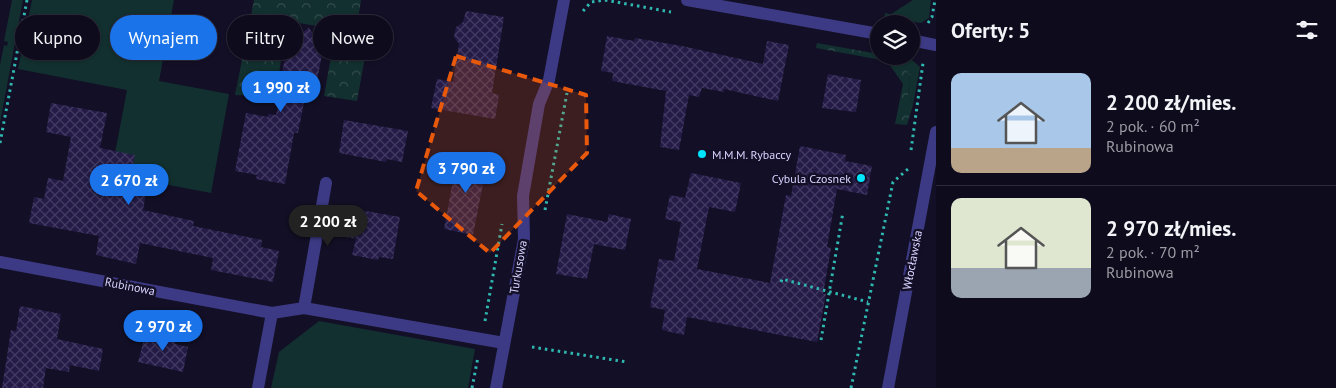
<!DOCTYPE html>
<html lang="pl">
<head>
<meta charset="utf-8">
<style>
  body { margin:0; font-family:"PT Sans",sans-serif; background:#1c1929; color:#f1f3f6; height:100vh; display:flex; flex-direction:column; font-size:19px; white-space:nowrap }
  * { box-sizing:border-box; margin:0 }
  p { font-size:16px; color:#9b9ba3 }
  .icon { flex:none; width:28px; height:28px; fill:none; stroke:currentColor; stroke-width:2; stroke-linecap:round; stroke-linejoin:round }
  .map { position:relative; flex:1; overflow:hidden }
  .details { display:flex; flex-direction:column; background:#0e0b1c; width:400px }
  .details>* { flex:none }
  .top-card { position:absolute; left:15px; top:15px; width:475px; height:45px; display:flex; gap:10px }
  .fabs { position:absolute; left:870px; top:15px; display:grid; gap:10px }
  .fabs a { display:grid; place-items:center; width:50px; height:50px; border-radius:50%; background:#0e0b1c; box-shadow:0 1px 4px #0004,0 0 0 1px #2e2b3b; font-size:25px }
  .price { position:absolute; translate:-50% -42px; padding:0 11px; border-radius:18px; background:#1a73e8; color:#fff; font-size:16px; line-height:32px; filter:drop-shadow(0 1px 2px #0008) }
  .price::after { content:''; position:absolute; left:50%; top:30px; width:15px; height:11px; margin-left:-8px; background:inherit; clip-path:polygon(0 0,100% 0,50% 100%) }
  .price.selected { background:#222; color:#fff }
  ul { padding:0; list-style:none }
  li { display:flex; align-items:center; gap:15px; height:125px; padding:0 15px }
  li+li { border-top:1px solid #2e2b3b }
  li span { display:grid; place-items:center; flex:none; width:140px; height:100px; border-radius:10px; color:#555 }
  li>.icon { margin-inline-start:auto }
  span .icon { width:60px; height:60px; fill:#fffc; stroke-width:1 }
  li b { font-size:21px }
  h2 { display:flex; justify-content:space-between; align-items:center; height:60px; padding:0 15px; font-size:21px }
  .tag { padding:0 18px; border-radius:22px; background:#0e0b1c; box-shadow:0 1px 4px #0004,0 0 0 1px #2e2b3b; font-size:18px; line-height:45px }
  .tag.selected { background:#1a73e8; color:#fff }
  main { display:flex; flex:1; min-height:0 }
  .map>svg:first-child { display:block }
  .green { fill:#12302f }
  .forest { fill:url(#forest-crowns) }
  .building { fill:url(#building-cross-hatch) }
  .lines { fill:none; stroke-linecap:round; stroke-linejoin:round }
  .path { stroke:#2fb8b0; stroke-width:3; stroke-dasharray:2.5 4; stroke-linecap:butt }
  .minor { stroke:#3d3a85; stroke-width:12 }
  .marked { fill:#e8590c; fill-opacity:0.2; stroke:#e8590c; stroke-width:4; stroke-dasharray:10 6; stroke-linejoin:round }
  .poi-dot { fill:#00e5ff; stroke:#130f26; stroke-width:2 }
  .labels { text-anchor:middle; dominant-baseline:central; stroke-width:5; stroke-linejoin:round; paint-order:stroke }
  .poi-label { font-size:12px; fill:#d9d4ff; stroke:#130f26; text-anchor:start }
  .street-label { font-size:12px; fill:#d9d4ff; stroke:#130f26 }
</style>
</head>
<body>
<main>
<div class="map">
<svg width="936" height="388" viewBox="0 0 936 388">
  <defs>
    <pattern id="forest-crowns" width="20" height="18" patternUnits="userSpaceOnUse" patternTransform="scale(1.25)"><rect width="20" height="18" fill="#12302f"/><path d="M2 6a3 3 0 1 1 6 0M12 15a3 3 0 1 1 6 0" fill="none" stroke="#344d4e"/></pattern>
    <pattern id="building-cross-hatch" width="8" height="8" patternUnits="userSpaceOnUse" patternTransform="scale(1.25)"><rect width="8" height="8" fill="#241b47"/><path d="M0 0l8 8M0 8l8-8" fill="none" stroke="#433b63"/></pattern>
  </defs>
  <rect width="100%" height="100%" fill="#130f26"/>
  <!-- green -->
  <g class="green">
    <polygon points="12,0 23,0 0,123 0,65 4,45 7,46 8,42 4,41"/>
    <polygon points="32,0 174,0 159,81 229,94 211,193 111,174 127,90 18,69"/>
    <polygon points="913,0 931,0 929,18 921,23 884,17 885,13 891,14"/>
    <polygon points="890,56 912,60 920,67 913,105 908,94 910,74"/>
    <polygon points="319,321 475,349 468,388 271,388 279,352"/>
  </g>
  <!-- forest -->
  <g class="forest">
    <polygon points="254,0 361,0 357,26 370,29 357,101 324,96 336,29 286,21 276,97 235,95"/>
    <path d="M817,43L879,54V56C894,56 900,64 910,74L908,94L913,105L907,125L895,124L903,84L887,61L816,48Z"/>
  </g>
  <!-- building -->
  <g class="building">
    <polygon points="466,11 504,17 492,93 499,95 495,119 431,108 437,79 453,82 459,44 454,37 456,27 463,22"/>
    <polygon points="309,28 314,36 325,38 317,81 311,80 309,93 306,92 298,133 294,133 285,184 256,179 257,175 235,171 246,113 268,117 268,114 276,115 285,75 282,74 290,31 301,33"/>
    <polygon points="607,36 634,41 635,38 682,46 763,64 767,41 789,45 778,101 724,89 724,92 702,88 699,97 689,95 679,150 660,147 666,91 612,81 613,73 601,71"/>
    <polygon points="828,74 861,80 856,112 822,108"/>
    <polygon points="51,103 107,113 100,148 135,155 130,179 148,182 143,210 194,221 193,226 262,240 261,247 279,251 273,282 211,270 213,258 140,243 136,264 96,255 99,236 29,223 34,197 44,199 48,178 63,181 71,137 46,132"/>
    <polygon points="344,120 408,131 402,162 387,159 386,162 339,153"/>
    <polygon points="800,146 846,155 845,161 872,166 867,195 837,189 827,247 831,248 823,294 826,294 817,342 687,317 684,335 662,330 665,310 650,307 659,259 674,261 681,222 665,219 670,195 685,198 691,173 741,183 735,212 709,207 697,269 770,283 786,195 791,196"/>
    <polygon points="458,153 488,158 473,235 444,229"/>
    <polygon points="360,210 400,217 393,259 379,257 378,260 352,255 356,239 339,236 343,216 359,219"/>
    <polygon points="567,214 607,222 609,214 631,219 625,250 594,244 587,279 556,274"/>
    <polygon points="20,306 61,314 57,339 103,349 99,371 70,365 69,372 46,368 43,388 2,388 11,330 16,331"/>
    <polygon points="146,332 176,338 175,344 188,347 183,372 138,362"/>
  </g>
  <g class="lines">
    <!-- path -->
    <g class="path">
      <polyline points="605,0 671,12"/>
      <polyline points="583,11 591,2 605,0"/>
      <polyline points="928,23 932,17 935,0"/>
      <polyline points="0,143 27,0"/>
      <polyline points="911,150 923,63"/>
      <polyline points="545,210 567,93"/>
      <polyline points="781,282 782,279 868,302"/>
      <polyline points="485,321 502,224"/>
      <polyline points="821,340 843,212"/>
      <polyline points="532,347 627,362"/>
      <polyline points="472,388 478,357"/>
      <polyline points="851,388 893,182 908,169"/>
    </g>
    <!-- minor -->
    <g class="minor">
      <polyline points="687,0 879,34"/>
      <polyline points="911,40 936,45"/>
      <polyline points="0,262 272,313 304,308 504,343"/>
      <polyline points="304,308 326,183"/>
      <polyline points="258,388 272,313"/>
      <polyline points="496,388 524,239 523,196 539,104 549,80 564,0"/>
      <polyline points="888,388 936,132"/>
    </g>
  </g>
  <!-- marked area -->
  <path class="marked" d="M456,56L586,95L587,153L490,253L416,191Z"/>
  <!-- markers -->
  <g class="poi-dot">
    <circle cx="702" cy="154" r="5"/>
    <circle cx="861" cy="178" r="5"/>
  </g>
  <g class="labels">
    <!-- poi labels -->
    <g class="poi-label">
      <text x="712" y="154">M.M.M. Rybaccy</text>
      <text x="851" y="178" text-anchor="end">Cybula Czosnek</text>
    </g>
    <!-- street labels -->
    <g class="street-label">
      <text transform="translate(912 260) rotate(-79)">Włocławska</text>
      <text transform="translate(518 267) rotate(-80)">Turkusowa</text>
      <text transform="translate(130 286) rotate(11)">Rubinowa</text>
    </g>
  </g>
</svg>
<div class="fabs">
<a><svg class="icon" aria-label="layers" viewBox="0 0 24 24"><path d="M12 4l9 5-9 5-9-5zM3 14l9 5 9-5"/></svg></a>
</div>
<b class="price" style="left:281px;top:113px">1 990 zł</b>
<b class="price" style="left:466px;top:194px">3 790 zł</b>
<b class="price" style="left:129px;top:206px">2 670 zł</b>
<b class="price selected" style="left:328px;top:247px">2 200 zł</b>
<b class="price" style="left:163px;top:352px">2 970 zł</b>
<div class="top-card">
<a class="tag">Kupno</a>
<a class="tag selected">Wynajem</a>
<a class="tag">Filtry</a>
<a class="tag">Nowe</a>
</div>
</div>
<section class="details">
<h2>Oferty: 5<svg class="icon" aria-label="filters" viewBox="0 0 24 24"><path d="M4 7h16M4 17h16"/><circle cx="9" cy="7" r="2"/><circle cx="15" cy="17" r="2"/></svg></h2>
<ul>
<li><span style="background:linear-gradient(#a9c7e8 75%,#b9a48a 0)"><svg class="icon" aria-label="home" viewBox="0 0 24 24"><path d="M3 11l9-7 9 7M6 9v11h12V9"/></svg></span><div><b>2 200 zł/mies.</b><p>2 pok. · 60 m²</p><p>Rubinowa</p></div></li>
<li><span style="background:linear-gradient(#dfe7d0 70%,#9aa5b1 0)"><svg class="icon" aria-label="home" viewBox="0 0 24 24"><path d="M3 11l9-7 9 7M6 9v11h12V9"/></svg></span><div><b>2 970 zł/mies.</b><p>2 pok. · 70 m²</p><p>Rubinowa</p></div></li>
</ul>
</section>
</main>
</body>
</html>
